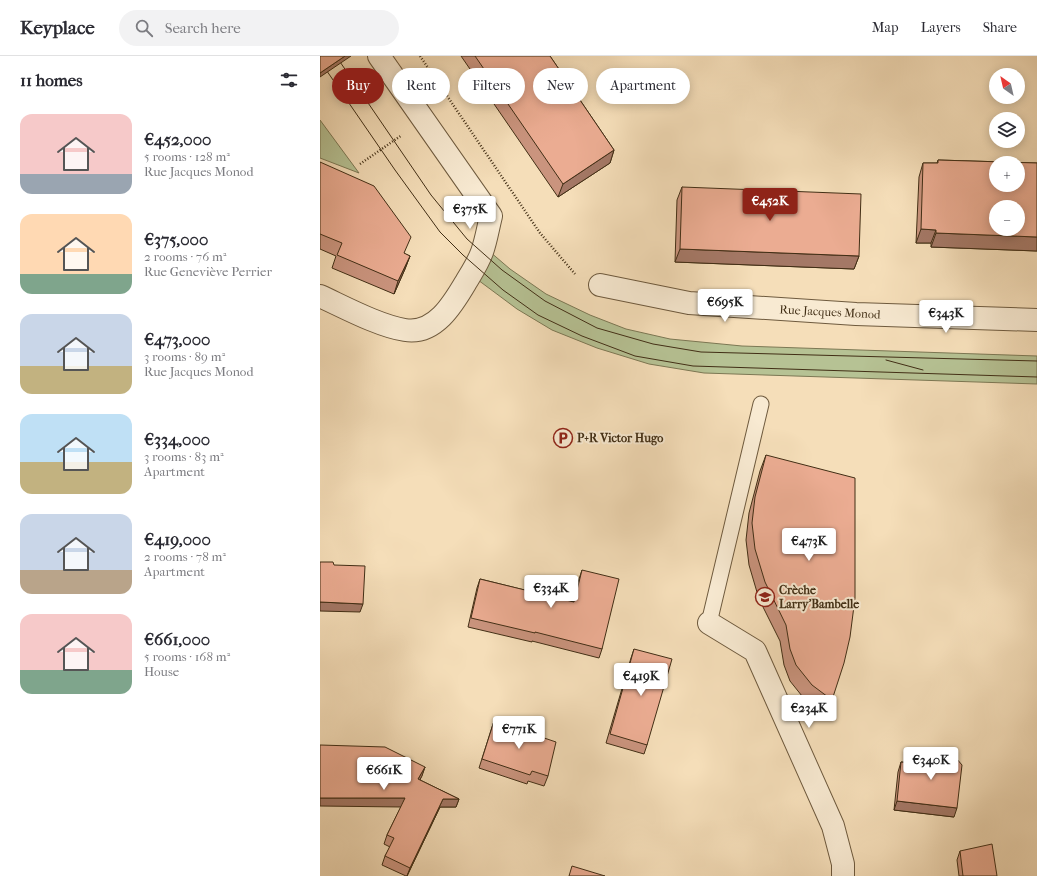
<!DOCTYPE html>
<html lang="en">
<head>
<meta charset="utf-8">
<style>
  body { margin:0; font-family:"IM FELL French Canon",serif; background:#f2f2f3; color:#2b2b33; height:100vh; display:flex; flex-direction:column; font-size:15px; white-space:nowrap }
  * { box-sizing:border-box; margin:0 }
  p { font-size:13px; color:#7c7c81 }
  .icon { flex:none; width:22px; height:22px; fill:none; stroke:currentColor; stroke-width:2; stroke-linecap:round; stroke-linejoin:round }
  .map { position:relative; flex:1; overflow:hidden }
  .panel { display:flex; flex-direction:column; background:#fff; width:320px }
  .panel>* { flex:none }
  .banner { position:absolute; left:12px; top:12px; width:380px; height:36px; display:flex; gap:8px }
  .needle { width:26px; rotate:326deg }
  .buttons { position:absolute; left:669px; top:12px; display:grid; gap:8px }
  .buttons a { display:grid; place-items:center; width:36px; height:36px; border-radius:50%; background:#fff; box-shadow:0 2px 10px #0003; font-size:20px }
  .price { position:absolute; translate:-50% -34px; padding:0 9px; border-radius:4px; background:#fff; color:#222; font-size:13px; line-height:26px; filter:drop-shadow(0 1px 2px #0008) }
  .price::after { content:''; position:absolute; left:50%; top:24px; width:12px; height:9px; margin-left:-6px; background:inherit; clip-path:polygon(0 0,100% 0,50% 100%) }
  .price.on { background:#8f2418; color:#fff }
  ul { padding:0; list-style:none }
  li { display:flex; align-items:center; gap:12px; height:100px; padding:0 20px }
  li span { display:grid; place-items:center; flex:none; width:112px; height:80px; border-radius:12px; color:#555 }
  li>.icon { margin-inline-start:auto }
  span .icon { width:48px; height:48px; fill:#fffc; stroke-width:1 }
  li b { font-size:17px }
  h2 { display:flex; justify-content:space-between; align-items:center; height:48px; padding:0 20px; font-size:17px }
  .tag { padding:0 14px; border-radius:18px; background:#fff; box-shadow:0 2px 10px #0003; font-size:14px; line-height:36px }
  .tag.on { background:#8f2418; color:#fff }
  header { display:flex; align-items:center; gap:24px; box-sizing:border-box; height:56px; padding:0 20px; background:#fff; border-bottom:1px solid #e1e1e2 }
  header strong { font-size:19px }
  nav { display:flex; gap:22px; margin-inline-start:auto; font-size:14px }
  .search { width:280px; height:36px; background:#f2f2f3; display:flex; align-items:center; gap:10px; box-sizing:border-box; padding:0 14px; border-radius:22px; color:#7c7c81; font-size:15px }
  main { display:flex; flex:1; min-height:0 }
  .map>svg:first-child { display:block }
  .green { fill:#b6c294; stroke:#7c7854 }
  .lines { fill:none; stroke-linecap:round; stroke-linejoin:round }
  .lane-casing { stroke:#6e5a3e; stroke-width:17 }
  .street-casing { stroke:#6e5a3e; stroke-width:24 }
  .path { stroke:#412e15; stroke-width:2.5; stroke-dasharray:1 2; stroke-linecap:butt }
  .lane { stroke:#f8ead2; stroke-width:15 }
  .street { stroke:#f8ead2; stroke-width:22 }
  .tram { stroke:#412e15; stroke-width:1 }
  .wall { fill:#ca947e; stroke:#412e15 }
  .shaded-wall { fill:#a47866; stroke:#412e15 }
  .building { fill:#ebac92; stroke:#412e15; fill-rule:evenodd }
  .labels { text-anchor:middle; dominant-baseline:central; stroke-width:4; stroke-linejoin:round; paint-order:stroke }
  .street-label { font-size:12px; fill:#412e15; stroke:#f8ead2 }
  .poi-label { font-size:12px; font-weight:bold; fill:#412e15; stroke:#f8ead2; text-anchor:start }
</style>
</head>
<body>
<header>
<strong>Keyplace</strong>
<div class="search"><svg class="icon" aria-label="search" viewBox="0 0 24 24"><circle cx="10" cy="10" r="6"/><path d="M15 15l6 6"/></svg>Search here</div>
<nav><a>Map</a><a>Layers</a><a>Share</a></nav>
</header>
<main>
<section class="panel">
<h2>11 homes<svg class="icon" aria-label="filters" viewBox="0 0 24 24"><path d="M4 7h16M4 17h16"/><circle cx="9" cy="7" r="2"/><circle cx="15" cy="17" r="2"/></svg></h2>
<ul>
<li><span style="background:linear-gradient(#f6c9c9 75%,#9aa5b1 0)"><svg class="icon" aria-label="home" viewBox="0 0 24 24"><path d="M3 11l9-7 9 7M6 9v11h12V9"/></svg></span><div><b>€452,000</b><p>5 rooms · 128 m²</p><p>Rue Jacques Monod</p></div></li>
<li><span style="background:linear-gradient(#ffd9b3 75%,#7fa58c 0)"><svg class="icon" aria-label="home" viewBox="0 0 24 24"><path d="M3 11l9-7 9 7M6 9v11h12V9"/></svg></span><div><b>€375,000</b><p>2 rooms · 76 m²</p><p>Rue Geneviève Perrier</p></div></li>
<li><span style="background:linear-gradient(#c9d6e8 65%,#c2b280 0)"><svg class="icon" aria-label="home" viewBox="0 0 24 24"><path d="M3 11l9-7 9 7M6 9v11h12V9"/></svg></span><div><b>€473,000</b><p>3 rooms · 89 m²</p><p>Rue Jacques Monod</p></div></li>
<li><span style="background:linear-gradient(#bfe0f5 60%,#c2b280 0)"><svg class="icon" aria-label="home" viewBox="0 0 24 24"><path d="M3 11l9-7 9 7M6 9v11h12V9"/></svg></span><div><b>€334,000</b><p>3 rooms · 83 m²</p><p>Apartment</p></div></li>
<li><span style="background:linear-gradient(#c9d6e8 70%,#b9a48a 0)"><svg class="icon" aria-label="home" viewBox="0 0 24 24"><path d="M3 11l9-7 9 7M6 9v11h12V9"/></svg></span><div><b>€419,000</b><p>2 rooms · 78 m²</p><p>Apartment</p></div></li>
<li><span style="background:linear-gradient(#f6c9c9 70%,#7fa58c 0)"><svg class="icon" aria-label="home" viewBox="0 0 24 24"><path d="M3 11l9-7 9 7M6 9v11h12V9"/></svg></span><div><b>€661,000</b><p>5 rooms · 168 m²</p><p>House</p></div></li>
</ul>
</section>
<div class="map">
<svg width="717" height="820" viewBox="0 0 717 820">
  <rect width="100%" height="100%" fill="#f5deb9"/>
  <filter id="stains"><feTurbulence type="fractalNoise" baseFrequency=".005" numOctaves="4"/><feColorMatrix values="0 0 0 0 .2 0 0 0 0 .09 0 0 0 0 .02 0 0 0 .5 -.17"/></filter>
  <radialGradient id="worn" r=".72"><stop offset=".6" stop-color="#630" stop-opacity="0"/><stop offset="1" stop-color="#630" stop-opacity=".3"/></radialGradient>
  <!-- green -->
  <g class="green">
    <polygon points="0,64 39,117 0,102"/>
    <polygon points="169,195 190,213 226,238 270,259 306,273 350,283 422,290 717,300 717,328 384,317 329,308 277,292 232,274 197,253 158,224"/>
  </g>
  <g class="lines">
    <!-- lane casing -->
    <g class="lane-casing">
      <polyline id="lane" points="389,567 441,348"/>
    </g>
    <!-- street casing -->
    <g class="street-casing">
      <g id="street">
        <polyline points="280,229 369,247 536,258 717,264"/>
        <path d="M0,240C24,251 59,270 85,274C115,279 133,248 146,226C152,216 158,207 162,196C166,185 168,172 171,160L59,0"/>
        <polyline points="389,567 435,595 513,770 523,808 523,820"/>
      </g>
    </g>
    <!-- path -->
    <g class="path">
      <polyline points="100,0 220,177 255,218"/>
      <polyline points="40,108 82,79"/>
    </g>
    <!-- lane -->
    <use href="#lane" class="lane"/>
    <!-- street -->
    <use href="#street" class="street"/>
    <!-- tram -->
    <g class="tram">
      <polyline points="16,0 111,139 147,183 182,214 225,245 277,272 333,288 381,296 717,305"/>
      <polyline points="0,5 75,114 120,176 143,199 183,234 218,259 262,280 315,300 373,310 717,321"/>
      <polyline points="566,304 603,314"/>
    </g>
  </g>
  <!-- wall -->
  <g class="wall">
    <polygon points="141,0 230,0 294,94 290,107 238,141"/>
    <polygon points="618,104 717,107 717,195 611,191 611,187 596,187 599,121 603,107 617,107"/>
    <polygon points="0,106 85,198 90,200 85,213 74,238 12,212 16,200 0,193"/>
    <polygon points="362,131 539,200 534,213 355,206 357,144"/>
    <polygon points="446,399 512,644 506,660 486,645 470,625 464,609 460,585 439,543 429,509 426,484 429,457 440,415"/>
    <polygon points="262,514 282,593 279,602 212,585 212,586 148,571 157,532 160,523 253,546 259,523"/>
    <polygon points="314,593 327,689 324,698 286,687 311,602"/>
    <polygon points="174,665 228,720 224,730 208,725 207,728 159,712"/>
    <polygon points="581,706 592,707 634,761 574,754 578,716"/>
    <polygon points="105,711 100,724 139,743 136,751 120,751 87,820 86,820 62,809 65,800 70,791 64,788 67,779 81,751"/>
    <polygon points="640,795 677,820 639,820 637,804"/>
  </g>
  <!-- shaded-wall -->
  <g class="shaded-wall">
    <polygon points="25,0 31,0 0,21 0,17"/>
    <polygon points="294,94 290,107 238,141 243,128"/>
    <polygon points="601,173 616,174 611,187 596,187"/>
    <polygon points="616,177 717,181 717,195 611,191"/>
    <polygon points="360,193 539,200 534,213 355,206"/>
    <polygon points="90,200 85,213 74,238 78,225"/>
    <polygon points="0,546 43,548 40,556 0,555"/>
    <polygon points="105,711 102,720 95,732 98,723"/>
    <polygon points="0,742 85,742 82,751 0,750"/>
    <polygon points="123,743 139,743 136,751 120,751 87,820 90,812"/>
    <polygon points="577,745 637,752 634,761 574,754"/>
  </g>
  <!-- building -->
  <g class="building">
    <polygon points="0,0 25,0 0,17"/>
    <polygon points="155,0 230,0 294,94 243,128"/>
    <path d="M618,104L717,107V181L616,177V174L601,173L603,107H618ZM676,107H698V129H676ZM676,151H698V173H676Z"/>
    <polygon points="0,106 54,130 91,181 84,197 90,200 78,225 17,199 22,187 0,178"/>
    <polygon points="362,131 541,138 539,200 360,193"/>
    <polygon points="446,399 535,422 535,542 530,581 524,607 512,644 492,629 476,609 470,593 466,569 445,526 435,493 432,467 435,441"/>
    <polygon points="0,506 13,506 14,509 45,510 43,548 0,546"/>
    <polygon points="262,514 299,523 282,593 215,576 215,577 151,562 160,523 254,546"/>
    <polygon points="314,593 352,603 327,689 290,678"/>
    <polygon points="174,665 236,686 228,720 212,715 210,719 162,703"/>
    <polygon points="0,689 65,691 105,711 98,723 139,743 123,743 90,812 65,800 74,782 67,779 85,742 0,742"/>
    <polygon points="605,698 636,702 642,709 637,752 577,745 581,706 592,707"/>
    <polygon points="672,788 677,820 643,820 640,795"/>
    <polygon points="252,810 285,820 249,820"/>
  </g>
  <!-- icons -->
  <defs>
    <g id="parking-ring" transform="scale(1)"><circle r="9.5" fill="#f8ead2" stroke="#8f2418" stroke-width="1.5"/><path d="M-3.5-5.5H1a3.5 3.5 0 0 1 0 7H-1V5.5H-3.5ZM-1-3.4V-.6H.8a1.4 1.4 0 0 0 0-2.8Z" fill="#8f2418"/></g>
    <g id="school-ring" transform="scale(1)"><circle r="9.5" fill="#f8ead2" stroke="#8f2418" stroke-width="1.5"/><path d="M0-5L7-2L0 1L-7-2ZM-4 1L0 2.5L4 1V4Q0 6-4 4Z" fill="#8f2418"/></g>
  </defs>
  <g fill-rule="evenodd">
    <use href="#parking-ring" x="243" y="382"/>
    <use href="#school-ring" x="445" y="541"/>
  </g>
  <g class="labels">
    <!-- street labels -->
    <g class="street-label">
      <text transform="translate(510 256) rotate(3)">Rue Jacques Monod</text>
    </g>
    <!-- poi labels -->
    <g class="poi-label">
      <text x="257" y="382">P+R Victor Hugo</text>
      <text x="459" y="534">Crèche<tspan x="459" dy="14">Larry'Bambelle</tspan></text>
    </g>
  </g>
  <rect width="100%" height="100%" filter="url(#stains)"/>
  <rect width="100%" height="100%" fill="url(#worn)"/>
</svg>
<div class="buttons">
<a><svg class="needle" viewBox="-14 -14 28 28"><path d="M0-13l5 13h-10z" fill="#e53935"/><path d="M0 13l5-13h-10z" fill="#7c7c81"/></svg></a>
<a><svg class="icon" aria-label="layers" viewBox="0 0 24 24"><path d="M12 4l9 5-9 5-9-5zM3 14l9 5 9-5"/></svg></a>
<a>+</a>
<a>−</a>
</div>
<b class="price on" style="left:450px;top:166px">€452K</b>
<b class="price" style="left:150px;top:174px">€375K</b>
<b class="price" style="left:405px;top:267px">€695K</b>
<b class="price" style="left:626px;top:278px">€343K</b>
<b class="price" style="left:489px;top:506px">€473K</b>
<b class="price" style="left:231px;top:553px">€334K</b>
<b class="price" style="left:321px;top:641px">€419K</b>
<b class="price" style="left:489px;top:673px">€234K</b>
<b class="price" style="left:199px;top:694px">€771K</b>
<b class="price" style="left:611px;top:725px">€340K</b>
<b class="price" style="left:64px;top:735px">€661K</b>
<div class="banner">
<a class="tag on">Buy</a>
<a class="tag">Rent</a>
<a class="tag">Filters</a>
<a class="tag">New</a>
<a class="tag">Apartment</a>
</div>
</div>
</main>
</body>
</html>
